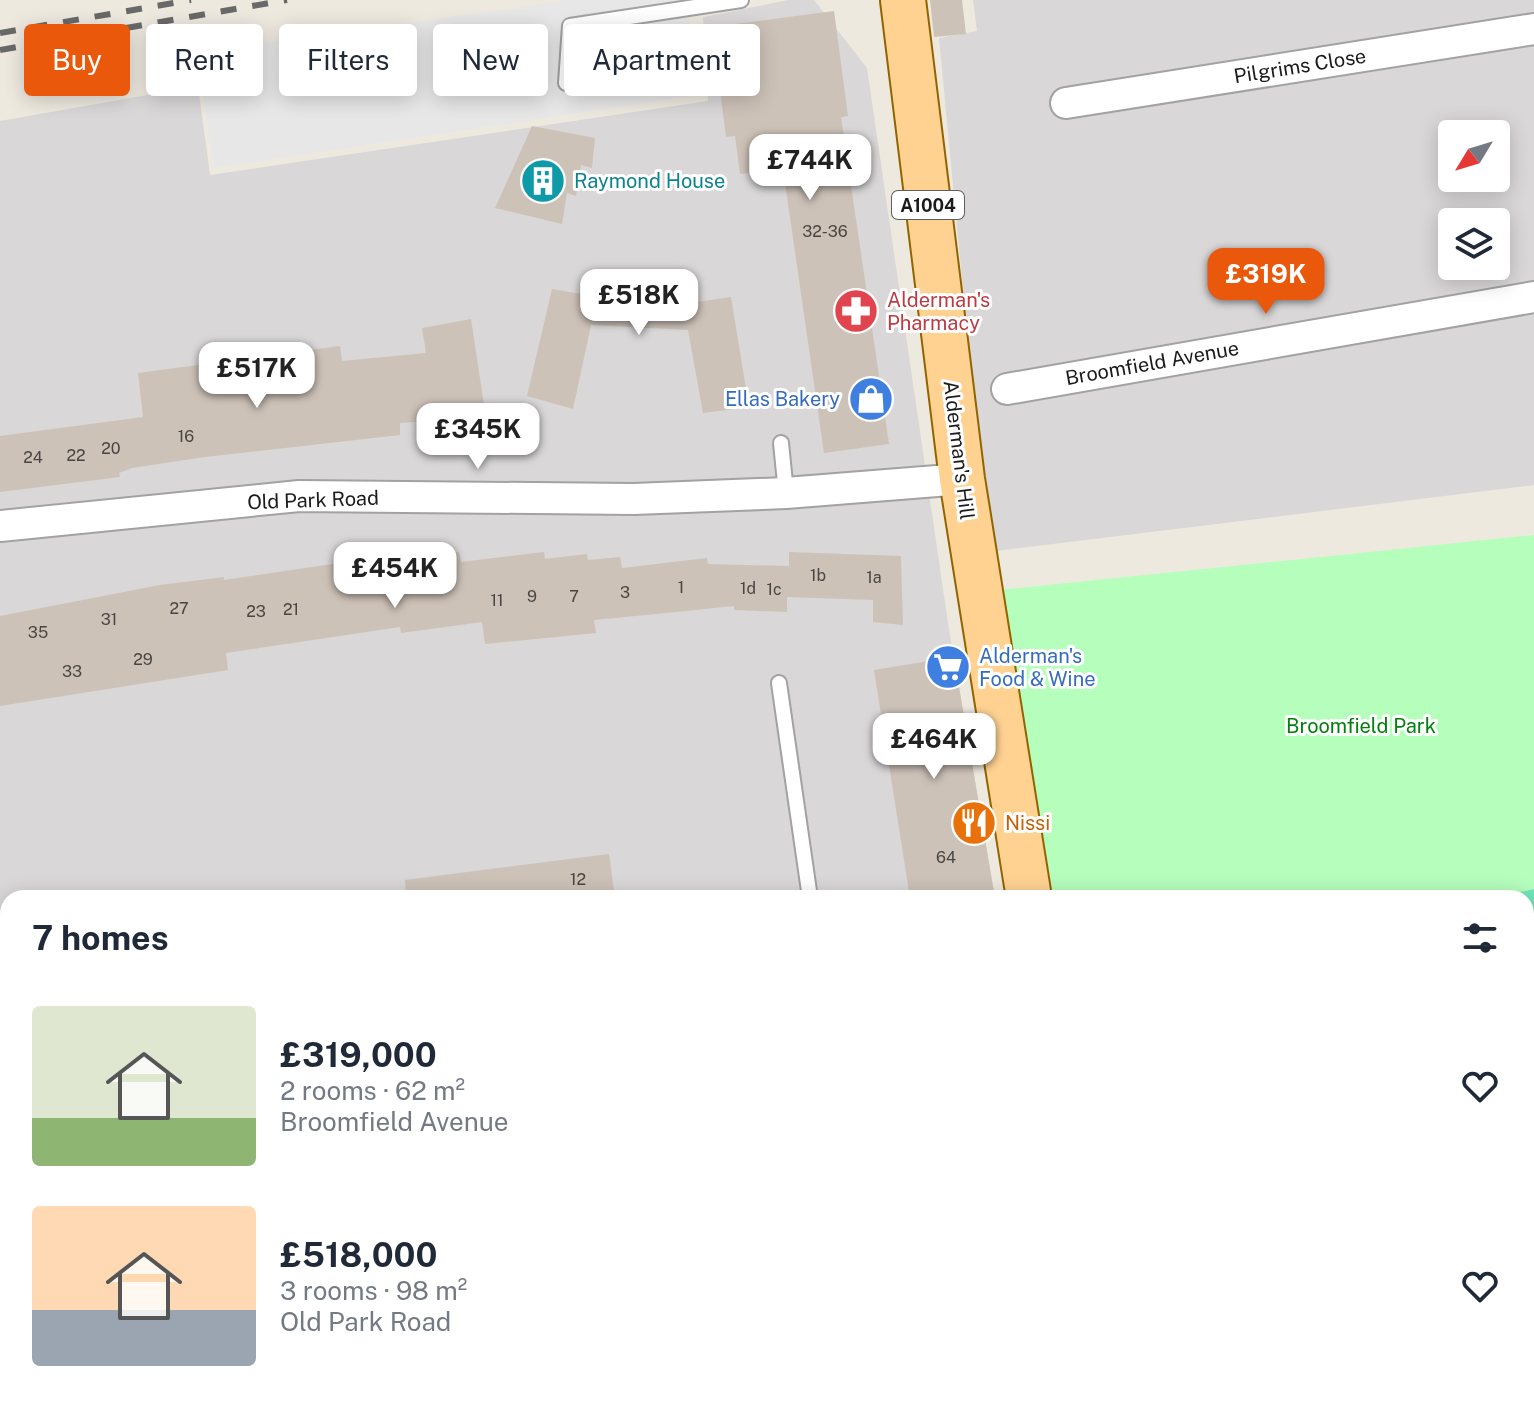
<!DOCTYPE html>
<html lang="en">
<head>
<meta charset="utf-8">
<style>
  body { margin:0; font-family:"Public Sans",sans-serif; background:#f2f2f3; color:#1f2937; height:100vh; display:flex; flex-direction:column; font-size:30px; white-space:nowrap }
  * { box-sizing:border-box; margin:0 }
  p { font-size:26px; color:#747a83 }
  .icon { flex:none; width:44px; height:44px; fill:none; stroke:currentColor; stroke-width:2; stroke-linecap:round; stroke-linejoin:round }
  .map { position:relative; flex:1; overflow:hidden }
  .side { position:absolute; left:0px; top:890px; width:1534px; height:512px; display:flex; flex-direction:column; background:#fff; border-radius:24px 24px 0 0; box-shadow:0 4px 20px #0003 }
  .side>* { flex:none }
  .hud { position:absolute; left:24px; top:24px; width:800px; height:72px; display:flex; gap:16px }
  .needle { width:52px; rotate:232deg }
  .buttons { position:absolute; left:1438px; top:120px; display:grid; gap:16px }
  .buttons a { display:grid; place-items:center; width:72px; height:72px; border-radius:8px; background:#fff; box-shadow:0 4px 20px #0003; font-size:40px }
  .price { position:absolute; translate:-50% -68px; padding:0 18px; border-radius:16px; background:#fff; color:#222; font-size:26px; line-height:52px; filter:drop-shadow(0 2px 4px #0008) }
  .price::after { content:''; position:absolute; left:50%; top:48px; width:24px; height:18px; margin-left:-12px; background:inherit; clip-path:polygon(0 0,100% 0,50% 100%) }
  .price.selected { background:#ea580c; color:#fff }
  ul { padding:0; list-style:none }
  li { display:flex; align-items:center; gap:24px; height:200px; padding:0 32px }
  li span { display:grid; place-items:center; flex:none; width:224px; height:160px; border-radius:8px; color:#555 }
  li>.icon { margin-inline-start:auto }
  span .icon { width:96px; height:96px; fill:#fffc; stroke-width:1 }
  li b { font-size:34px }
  h2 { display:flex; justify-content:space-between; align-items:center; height:96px; padding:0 32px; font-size:34px }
  .tag { padding:0 28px; border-radius:8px; background:#fff; box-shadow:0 4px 20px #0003; font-size:28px; line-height:72px }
  .tag.selected { background:#ea580c; color:#fff }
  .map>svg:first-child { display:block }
  .residential { fill:#d9d7d7; fill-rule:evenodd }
  .park { fill:#b5febc }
  .pitch { fill:#74e5bb }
  .parking { fill:#e7e7e7 }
  .building { fill:#cdc2b8 }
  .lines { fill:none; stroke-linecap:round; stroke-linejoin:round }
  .service-casing { stroke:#a2a2a2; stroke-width:18 }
  .minor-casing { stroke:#a2a2a2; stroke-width:34 }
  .primary-casing { stroke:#916400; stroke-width:48 }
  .service { stroke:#fff; stroke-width:14 }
  .minor { stroke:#fff; stroke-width:30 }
  .primary { stroke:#ffd292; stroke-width:44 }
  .rail { stroke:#696969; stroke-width:6; stroke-dasharray:16 16; stroke-linecap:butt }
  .labels { text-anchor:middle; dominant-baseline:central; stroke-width:6; stroke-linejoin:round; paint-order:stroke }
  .number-label { font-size:16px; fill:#484542 }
  .shield { fill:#fff; stroke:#5f5f5f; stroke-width:2 }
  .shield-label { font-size:18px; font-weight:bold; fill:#1b1b1b }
  .street-label { font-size:20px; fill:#1b1b1b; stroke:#fff }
  .culture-label { font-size:20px; fill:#0d838f; stroke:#fff; text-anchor:start }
  .health-label { font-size:20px; fill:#be3a42; stroke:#fff; text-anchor:start }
  .shop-label { font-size:20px; fill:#366cbe; stroke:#fff; text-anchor:end }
  .park-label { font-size:20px; fill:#02800e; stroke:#fff }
  .food-label { font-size:20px; fill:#c56008; stroke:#fff; text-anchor:start }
</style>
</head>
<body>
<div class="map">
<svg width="1534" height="1402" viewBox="0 0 1534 1402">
  <rect width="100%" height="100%" fill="#eee9df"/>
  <!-- residential -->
  <g class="residential">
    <polygon points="789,0 814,0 867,68 949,630 995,898 8,898 8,1394 1089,1394 1091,1402 0,1402 0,121 198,86 210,175 708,101 703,17"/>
    <path d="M973,0H1534V485L988,552L939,38L977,31ZM1452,134H1496V178H1452ZM1452,222H1496V266H1452Z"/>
  </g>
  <!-- park -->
  <polygon class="park" points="1534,535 1534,1402 1137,1402 1134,1394 1526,1394 1526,898 1049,898 999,590"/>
  <!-- pitch -->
  <polygon class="pitch" points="1534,889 1534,1216 1526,1218 1526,898 1495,898"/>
  <!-- parking -->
  <polygon class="parking" points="569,0 687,0 698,95 214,168 196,53"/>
  <!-- building -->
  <g class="building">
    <polygon points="930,0 962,0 966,34 934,37"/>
    <polygon points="834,11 848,116 841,117 889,444 824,453 783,169 740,174 735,136 726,137 712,27"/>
    <polygon points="532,126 595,138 592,168 581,165 576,196 567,193 562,224 495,208"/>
    <polygon points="587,278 689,283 690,303 731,297 749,407 703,413 688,330 591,325 573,409 527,396 552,289 587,295"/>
    <polygon points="471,319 484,405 473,405 473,418 400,423 400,435 205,457 132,468 119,473 120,477 0,492 0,436 143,417 138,373 340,346 342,361 426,353 422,328"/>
    <polygon points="459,552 461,562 544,552 545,559 587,554 588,560 620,557 622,568 707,558 708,564 789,566 789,552 901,556 903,625 873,622 873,600 787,597 787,612 734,610 734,606 656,614 594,620 596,633 485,644 482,622 401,633 400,627 226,653 228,670 0,706 0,616 160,585 224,577 224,580 380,557 380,562"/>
    <polygon points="954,657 995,898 910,898 874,670"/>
    <polygon points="609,854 615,898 406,898 405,880"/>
  </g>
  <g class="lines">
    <!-- service casing -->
    <g class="service-casing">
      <g id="service">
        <polyline points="566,83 570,26 741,0"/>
        <polyline points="781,443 786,493"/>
        <polyline points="779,683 810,898"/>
        <polyline points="890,1394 892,1402"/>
      </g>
    </g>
    <!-- minor casing -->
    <g class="minor-casing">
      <g id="minor">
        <polyline points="1066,103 1534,29"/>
        <polyline points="1007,389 1534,297"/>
        <polyline points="0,526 299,496 634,499 786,493 962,479"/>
        <polyline points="0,1092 8,1091"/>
      </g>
    </g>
    <!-- primary casing -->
    <g class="primary-casing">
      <g id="primary">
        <polyline points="903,0 962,479 1029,898"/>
        <polyline points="1119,1394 1121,1402"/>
      </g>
    </g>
    <!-- service -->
    <use href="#service" class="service"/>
    <!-- minor -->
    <use href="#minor" class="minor"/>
    <!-- primary -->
    <use href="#primary" class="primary"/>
    <!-- rail -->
    <g class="rail">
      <polyline points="0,33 191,0"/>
      <polyline points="0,50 287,0"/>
    </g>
  </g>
  <!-- icons -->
  <defs>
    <g id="building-disc" transform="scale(2.3)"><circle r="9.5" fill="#0f9aa8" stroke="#fff"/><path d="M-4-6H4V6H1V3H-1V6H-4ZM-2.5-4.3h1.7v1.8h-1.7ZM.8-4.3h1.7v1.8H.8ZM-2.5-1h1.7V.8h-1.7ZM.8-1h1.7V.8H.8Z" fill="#fff"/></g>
    <g id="pharmacy-disc" transform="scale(2.3)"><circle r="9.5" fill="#e0444e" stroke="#fff"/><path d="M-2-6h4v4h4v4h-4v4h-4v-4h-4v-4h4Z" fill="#fff"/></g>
    <g id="shop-disc" transform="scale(2.3)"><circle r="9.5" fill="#3f7fe0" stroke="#fff"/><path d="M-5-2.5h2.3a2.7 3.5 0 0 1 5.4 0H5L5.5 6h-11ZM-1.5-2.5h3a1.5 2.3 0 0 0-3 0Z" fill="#fff"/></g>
    <g id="supermarket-disc" transform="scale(2.3)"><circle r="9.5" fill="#3f7fe0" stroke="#fff"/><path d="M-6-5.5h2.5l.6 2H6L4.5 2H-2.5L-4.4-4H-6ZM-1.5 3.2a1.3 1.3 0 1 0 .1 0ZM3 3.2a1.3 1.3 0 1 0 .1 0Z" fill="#fff"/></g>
    <g id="restaurant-disc" transform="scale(2.3)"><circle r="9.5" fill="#e8710a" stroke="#fff"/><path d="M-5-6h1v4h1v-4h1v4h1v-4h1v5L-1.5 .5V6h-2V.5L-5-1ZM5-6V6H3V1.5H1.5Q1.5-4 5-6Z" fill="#fff"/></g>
  </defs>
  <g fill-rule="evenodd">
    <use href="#building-disc" x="543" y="181"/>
    <use href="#pharmacy-disc" x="856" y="311"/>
    <use href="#shop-disc" x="871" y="399"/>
    <use href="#supermarket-disc" x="948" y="667"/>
    <use href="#restaurant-disc" x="974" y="823"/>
  </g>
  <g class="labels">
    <!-- number labels -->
    <g class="number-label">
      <text x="825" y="231">32-36</text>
      <text x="186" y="436">16</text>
      <text x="111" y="448">20</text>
      <text x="76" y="455">22</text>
      <text x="33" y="457">24</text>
      <text x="818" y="575">1b</text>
      <text x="874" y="577">1a</text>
      <text x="681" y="587">1</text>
      <text x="748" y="588">1d</text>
      <text x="774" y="589">1c</text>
      <text x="625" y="592">3</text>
      <text x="532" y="596">9</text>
      <text x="574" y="596">7</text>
      <text x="497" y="600">11</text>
      <text x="179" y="608">27</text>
      <text x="291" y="609">21</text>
      <text x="256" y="611">23</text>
      <text x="109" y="619">31</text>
      <text x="38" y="632">35</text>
      <text x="143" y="659">29</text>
      <text x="72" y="671">33</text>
      <text x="946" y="857">64</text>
      <text x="578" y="879">12</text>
    </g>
    <!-- shield labels -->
    <rect class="shield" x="892" y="191" width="72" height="28" rx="6"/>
    <g class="shield-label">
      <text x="928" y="205">A1004</text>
    </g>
    <!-- street labels -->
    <g class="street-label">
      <text transform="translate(1300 66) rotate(-9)">Pilgrims Close</text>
      <text transform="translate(1152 363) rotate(-10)">Broomfield Avenue</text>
      <text transform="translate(959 450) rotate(83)">Alderman's Hill</text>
      <text transform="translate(313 500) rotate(-2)">Old Park Road</text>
    </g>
    <!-- culture labels -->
    <g class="culture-label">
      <text x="574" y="181">Raymond House</text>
    </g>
    <!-- health labels -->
    <g class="health-label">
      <text x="887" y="300">Alderman's<tspan x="887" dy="23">Pharmacy</tspan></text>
    </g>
    <!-- shop labels -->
    <g class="shop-label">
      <text x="840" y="399">Ellas Bakery</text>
      <text x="979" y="656" text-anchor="start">Alderman's<tspan x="979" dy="23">Food &amp; Wine</tspan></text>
    </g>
    <!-- park labels -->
    <g class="park-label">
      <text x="1361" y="726">Broomfield Park</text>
    </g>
    <!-- food labels -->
    <g class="food-label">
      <text x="1005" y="823">Nissi</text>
    </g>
  </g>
</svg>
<div class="buttons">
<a><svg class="needle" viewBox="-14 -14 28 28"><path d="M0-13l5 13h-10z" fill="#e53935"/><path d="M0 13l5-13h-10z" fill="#747a83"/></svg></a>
<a><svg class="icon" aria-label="layers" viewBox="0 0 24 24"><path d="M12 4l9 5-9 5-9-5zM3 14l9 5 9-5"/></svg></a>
</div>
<b class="price" style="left:810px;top:202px">£744K</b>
<b class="price selected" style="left:1266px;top:316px">£319K</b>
<b class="price" style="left:639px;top:337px">£518K</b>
<b class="price" style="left:257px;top:410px">£517K</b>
<b class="price" style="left:478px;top:471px">£345K</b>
<b class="price" style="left:395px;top:610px">£454K</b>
<b class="price" style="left:934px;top:781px">£464K</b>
<div class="hud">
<a class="tag selected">Buy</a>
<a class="tag">Rent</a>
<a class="tag">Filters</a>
<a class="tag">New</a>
<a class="tag">Apartment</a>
</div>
<section class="side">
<h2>7 homes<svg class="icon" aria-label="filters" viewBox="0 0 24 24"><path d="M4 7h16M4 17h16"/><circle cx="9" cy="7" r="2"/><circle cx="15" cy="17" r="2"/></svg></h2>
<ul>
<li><span style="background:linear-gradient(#dfe7d0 70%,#8fb573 0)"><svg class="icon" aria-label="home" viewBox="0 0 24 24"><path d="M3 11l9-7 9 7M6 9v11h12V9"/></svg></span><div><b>£319,000</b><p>2 rooms · 62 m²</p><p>Broomfield Avenue</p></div><svg class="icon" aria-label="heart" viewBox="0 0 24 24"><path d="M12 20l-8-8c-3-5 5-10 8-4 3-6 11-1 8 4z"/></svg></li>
<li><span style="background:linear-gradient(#ffd9b3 65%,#9aa5b1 0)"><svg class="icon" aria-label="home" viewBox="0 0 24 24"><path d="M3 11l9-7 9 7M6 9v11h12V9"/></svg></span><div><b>£518,000</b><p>3 rooms · 98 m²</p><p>Old Park Road</p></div><svg class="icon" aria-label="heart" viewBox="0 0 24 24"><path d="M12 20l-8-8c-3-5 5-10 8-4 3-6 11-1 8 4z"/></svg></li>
</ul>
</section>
</div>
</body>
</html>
